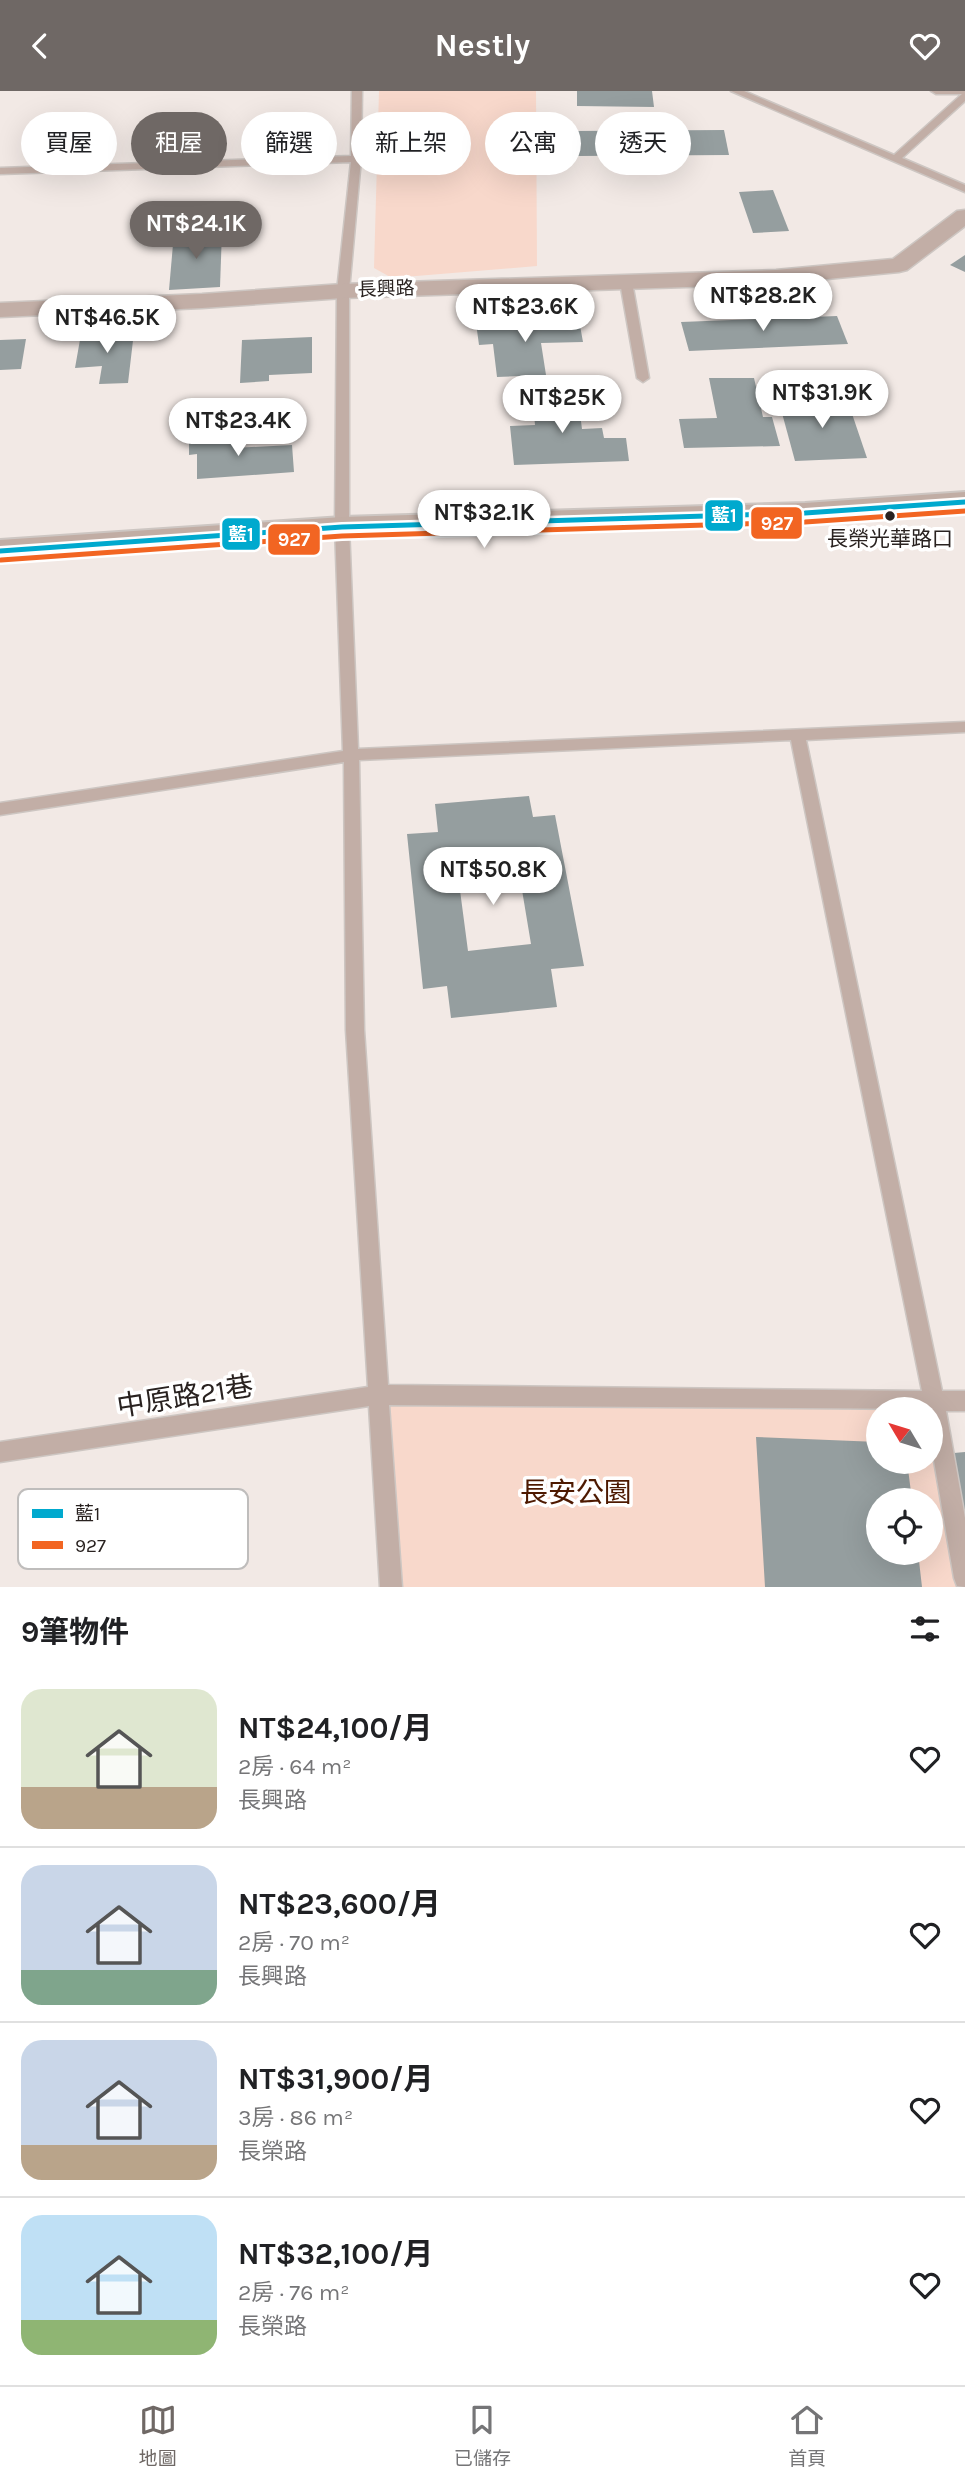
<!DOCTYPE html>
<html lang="zh-TW">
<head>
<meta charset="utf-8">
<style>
  body { margin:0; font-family:Karla,"Noto Sans TC",sans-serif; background:#f6f6f6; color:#202124; height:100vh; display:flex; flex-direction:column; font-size:26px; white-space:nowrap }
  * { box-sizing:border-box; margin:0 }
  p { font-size:23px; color:#757577 }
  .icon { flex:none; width:38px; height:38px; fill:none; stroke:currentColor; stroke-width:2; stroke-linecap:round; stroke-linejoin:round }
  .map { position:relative; height:1496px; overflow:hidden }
  .details { display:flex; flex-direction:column; background:#fff; flex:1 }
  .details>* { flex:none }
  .guide { position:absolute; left:21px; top:21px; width:924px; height:63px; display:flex; gap:14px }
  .needle { width:46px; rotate:308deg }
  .tools { position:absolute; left:866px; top:1306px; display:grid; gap:14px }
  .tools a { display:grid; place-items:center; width:77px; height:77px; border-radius:50%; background:#fff; box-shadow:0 7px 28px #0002; font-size:35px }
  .price { position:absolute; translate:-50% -60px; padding:0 16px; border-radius:24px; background:#fff; color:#222; font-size:23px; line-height:46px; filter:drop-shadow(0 2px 4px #0008) }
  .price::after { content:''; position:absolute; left:50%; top:42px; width:21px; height:16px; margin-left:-10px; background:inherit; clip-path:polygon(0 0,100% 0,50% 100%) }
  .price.on { background:#6f6865; color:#fff }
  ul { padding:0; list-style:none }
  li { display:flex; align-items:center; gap:21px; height:175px; padding:0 21px }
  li+li { border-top:2px solid #e0e0e0 }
  li span { display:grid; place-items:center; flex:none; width:196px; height:140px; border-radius:21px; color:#555 }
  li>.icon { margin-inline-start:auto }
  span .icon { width:84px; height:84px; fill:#fffc; stroke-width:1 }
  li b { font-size:30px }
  h2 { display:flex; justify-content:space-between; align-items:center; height:84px; padding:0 21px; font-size:30px }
  .tag { padding:0 24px; border-radius:32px; background:#fff; box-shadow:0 7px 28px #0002; font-size:24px; line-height:63px }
  .tag.on { background:#6f6865; color:#fff }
  header { display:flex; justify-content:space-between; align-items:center; height:91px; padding:0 21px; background:#6f6865; color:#fff; font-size:32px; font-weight:700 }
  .dock { display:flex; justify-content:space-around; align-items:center; height:98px; border-top:2px solid #e0e0e0; background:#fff; font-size:19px; color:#757577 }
  .dock a { display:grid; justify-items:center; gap:4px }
  .dock .on { color:#6f6865 }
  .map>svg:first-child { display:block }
  .green { fill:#f8d8cb; fill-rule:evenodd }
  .building { fill:#959e9f; fill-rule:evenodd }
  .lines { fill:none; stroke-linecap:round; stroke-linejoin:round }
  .lane-casing { stroke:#cdc6c2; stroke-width:3 }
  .street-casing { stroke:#cdc6c2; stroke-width:3 }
  .secondary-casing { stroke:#cdc6c2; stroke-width:4 }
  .lane { fill:#c2aea6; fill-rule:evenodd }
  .street { fill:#c2aea6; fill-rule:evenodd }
  .secondary { fill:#c1ada4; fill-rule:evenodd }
  .bus-1-casing { stroke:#fff; stroke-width:10 }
  .bus-2-casing { stroke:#fff; stroke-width:10 }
  .bus-1 { stroke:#00a9ce; stroke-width:5 }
  .bus-2 { stroke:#f26522; stroke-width:5 }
  .bus-dot { fill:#292220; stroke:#fff; stroke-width:2.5 }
  .labels { text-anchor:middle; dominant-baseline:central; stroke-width:7; stroke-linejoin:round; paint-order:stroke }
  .far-street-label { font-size:19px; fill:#292220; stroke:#fff }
  .bus-label { font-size:21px; fill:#292220; stroke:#fff }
  .near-street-label { font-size:28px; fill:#292220; stroke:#fff }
  .near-park-label { font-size:28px; fill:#4d1900; stroke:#fff }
  .key { fill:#fff; stroke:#bfbdbc; stroke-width:2 }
  .key-label { font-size:19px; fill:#292220 }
  .line-badge { stroke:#fff; stroke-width:2.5 }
  .badge-label { font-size:19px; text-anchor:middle; font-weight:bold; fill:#fff }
</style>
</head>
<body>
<header><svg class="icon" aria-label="back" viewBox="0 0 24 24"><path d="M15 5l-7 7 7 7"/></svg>Nestly<svg class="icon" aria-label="heart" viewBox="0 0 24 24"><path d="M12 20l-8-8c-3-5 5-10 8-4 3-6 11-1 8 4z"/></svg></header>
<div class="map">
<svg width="965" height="1496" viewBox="0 0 965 1496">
  <rect width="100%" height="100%" fill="#f2e9e5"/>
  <!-- green -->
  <g class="green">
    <polygon points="379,0 536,0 537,175 392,187 374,177"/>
    <path d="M377,1304L934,1310L965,1496H391ZM878,1318H931V1370H878ZM878,1409H931V1461H878Z"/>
  </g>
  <!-- building -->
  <g class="building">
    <polygon points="577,0 652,0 654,16 577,15"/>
    <polygon points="724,39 729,64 578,65 576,40"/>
    <polygon points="773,99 789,140 753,142 739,101"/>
    <polygon points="222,140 220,196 169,199 174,142"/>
    <polygon points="965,164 965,181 950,174"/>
    <polygon points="837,225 848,253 689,260 681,231"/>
    <polygon points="579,229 583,251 541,252 546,284 497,286 493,253 479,254 476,232"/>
    <polygon points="134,241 128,292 99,293 102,275 75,277 81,243"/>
    <polygon points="312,246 312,282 269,284 269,290 240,292 242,249"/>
    <polygon points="26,248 21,278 0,279 0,249"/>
    <polygon points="709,287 754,287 763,326 772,326 780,355 684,357 679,328 717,327"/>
    <polygon points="577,300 582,338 602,337 604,347 626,347 629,370 514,374 510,335 535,334 532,301"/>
    <polygon points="847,308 867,367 795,370 779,311"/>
    <polygon points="234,342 234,357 292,354 294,381 197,388 197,363 189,364 189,345"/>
    <path d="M529,705L533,726L555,724L584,875L551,878L557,916L451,927L447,895L423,898L407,743L438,741L435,713ZM516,763L531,853L468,860L456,769Z"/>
    <polygon points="756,1346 878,1351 878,1370 907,1370 912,1409 878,1409 878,1461 918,1461 922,1496 765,1496"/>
    <polygon points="965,1361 965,1442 943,1363"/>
  </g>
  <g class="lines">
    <!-- lane casing -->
    <g class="lane-casing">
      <g id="lane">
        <path d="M352,0H362L361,68L349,200V436L358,658L965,631V641L806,649L942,1300H965V1320H946L965,1427V1496L957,1495L954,1487L931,1352V1318L389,1314L402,1496H380L369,1315L0,1371V1351L368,1296L346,939L344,671L0,724V712L343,660L335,436L337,200L351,71L0,83V77L351,65ZM791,649L922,1300L388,1294L364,939L359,669Z"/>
        <polygon points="731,0 744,0 894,64 962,3 936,3 931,0 965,0 965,10 902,67 965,94 965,101"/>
        <polygon points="626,188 632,191 649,287 643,291 637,287 620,191"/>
      </g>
    </g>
    <!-- street casing -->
    <g class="street-casing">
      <polygon id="street" points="965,119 965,135 907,179 899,181 776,193 343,207 202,217 0,226 0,212 202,203 343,193 776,179 893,168 957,120"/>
    </g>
    <!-- secondary casing -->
    <g class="secondary-casing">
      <polygon id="secondary" points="965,401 965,421 805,432 342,446 0,471 0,449 342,426 805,412"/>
    </g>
    <!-- lane -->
    <use href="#lane" class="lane"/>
    <!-- street -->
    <use href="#street" class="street"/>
    <!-- secondary -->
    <use href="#secondary" class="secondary"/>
    <!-- bus-1 casing -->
    <g class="bus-1-casing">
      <polyline id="bus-1" points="0,460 342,436 805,422 965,411"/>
    </g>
    <!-- bus-2 casing -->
    <g class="bus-2-casing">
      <polyline id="bus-2" points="1,469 342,445 805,431 965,420"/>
    </g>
    <!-- bus-1 -->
    <use href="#bus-1" class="bus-1"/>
    <!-- bus-2 -->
    <use href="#bus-2" class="bus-2"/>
  </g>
  <!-- markers -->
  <circle class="bus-dot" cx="890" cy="425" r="6"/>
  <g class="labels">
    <!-- far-street labels -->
    <g class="far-street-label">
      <text transform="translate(386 198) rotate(-2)">長興路</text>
    </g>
    <!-- bus labels -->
    <g class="bus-label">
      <text x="890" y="448">長榮光華路口</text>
    </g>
    <!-- near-street labels -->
    <g class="near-street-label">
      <text transform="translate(185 1305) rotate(-9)">中原路21巷</text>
    </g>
    <!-- near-park labels -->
    <g class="near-park-label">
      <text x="576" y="1401">長安公園</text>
    </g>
  </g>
  <!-- legend -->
  <rect x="18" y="1398" width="230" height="80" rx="10" class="key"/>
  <rect x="32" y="1418" width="31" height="9" fill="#00a9ce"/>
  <rect x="32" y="1450" width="31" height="8" fill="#f26522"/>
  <g class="key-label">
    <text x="75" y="1429">藍1</text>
    <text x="75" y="1461">927</text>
  </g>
  <g class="line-badge">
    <rect x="704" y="408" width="40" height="33" rx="7" fill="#00a9ce"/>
    <rect x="750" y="415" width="53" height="34" rx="7" fill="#f26522"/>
    <rect x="221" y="426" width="40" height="34" rx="7" fill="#00a9ce"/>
    <rect x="267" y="432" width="54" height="33" rx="7" fill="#f26522"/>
  </g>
  <g class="badge-label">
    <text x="724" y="431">藍1</text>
    <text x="777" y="439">927</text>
    <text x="241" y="450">藍1</text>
    <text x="294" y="455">927</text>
  </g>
</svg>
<div class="tools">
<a><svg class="needle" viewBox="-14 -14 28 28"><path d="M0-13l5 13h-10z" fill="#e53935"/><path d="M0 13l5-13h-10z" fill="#757577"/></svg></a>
<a><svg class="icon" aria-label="locate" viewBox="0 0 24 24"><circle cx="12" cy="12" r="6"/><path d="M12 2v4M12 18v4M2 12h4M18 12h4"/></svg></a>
</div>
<b class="price on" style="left:196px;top:170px">NT$24.1K</b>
<b class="price" style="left:763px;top:242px">NT$28.2K</b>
<b class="price" style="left:525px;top:253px">NT$23.6K</b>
<b class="price" style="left:107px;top:264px">NT$46.5K</b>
<b class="price" style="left:822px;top:339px">NT$31.9K</b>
<b class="price" style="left:562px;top:344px">NT$25K</b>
<b class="price" style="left:238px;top:367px">NT$23.4K</b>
<b class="price" style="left:484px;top:459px">NT$32.1K</b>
<b class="price" style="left:493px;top:816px">NT$50.8K</b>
<div class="guide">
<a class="tag">買屋</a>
<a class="tag on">租屋</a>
<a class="tag">篩選</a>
<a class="tag">新上架</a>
<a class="tag">公寓</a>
<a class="tag">透天</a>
</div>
</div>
<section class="details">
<h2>9筆物件<svg class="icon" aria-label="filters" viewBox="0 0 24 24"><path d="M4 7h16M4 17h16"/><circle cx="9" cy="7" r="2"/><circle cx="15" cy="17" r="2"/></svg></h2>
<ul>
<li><span style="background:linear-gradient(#dfe7d0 70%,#b9a48a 0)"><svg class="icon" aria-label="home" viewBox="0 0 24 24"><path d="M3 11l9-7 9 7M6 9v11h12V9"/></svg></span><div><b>NT$24,100/月</b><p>2房 · 64 m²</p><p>長興路</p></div><svg class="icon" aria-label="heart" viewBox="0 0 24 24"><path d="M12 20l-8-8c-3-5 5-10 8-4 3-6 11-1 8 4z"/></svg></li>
<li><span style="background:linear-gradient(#c9d6e8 75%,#7fa58c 0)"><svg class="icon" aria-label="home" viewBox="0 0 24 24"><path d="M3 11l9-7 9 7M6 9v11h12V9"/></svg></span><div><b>NT$23,600/月</b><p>2房 · 70 m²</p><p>長興路</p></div><svg class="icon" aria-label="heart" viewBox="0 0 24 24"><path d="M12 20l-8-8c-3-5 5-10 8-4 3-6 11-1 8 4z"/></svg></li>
<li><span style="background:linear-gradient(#c9d6e8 75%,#b9a48a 0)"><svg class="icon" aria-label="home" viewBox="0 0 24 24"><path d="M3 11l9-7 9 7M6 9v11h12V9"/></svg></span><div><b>NT$31,900/月</b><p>3房 · 86 m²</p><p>長榮路</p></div><svg class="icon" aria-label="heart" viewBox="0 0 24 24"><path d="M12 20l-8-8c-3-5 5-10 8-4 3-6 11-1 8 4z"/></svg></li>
<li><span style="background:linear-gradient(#bfe0f5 75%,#8fb573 0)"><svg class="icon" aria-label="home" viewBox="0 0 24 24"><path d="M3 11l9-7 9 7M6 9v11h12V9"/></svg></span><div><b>NT$32,100/月</b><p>2房 · 76 m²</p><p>長榮路</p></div><svg class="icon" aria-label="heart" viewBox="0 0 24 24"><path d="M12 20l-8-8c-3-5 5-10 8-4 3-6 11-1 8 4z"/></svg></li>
</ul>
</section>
<nav class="dock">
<a class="on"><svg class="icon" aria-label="map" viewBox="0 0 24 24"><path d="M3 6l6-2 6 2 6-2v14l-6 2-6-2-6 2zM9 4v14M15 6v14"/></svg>地圖</a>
<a><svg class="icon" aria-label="saved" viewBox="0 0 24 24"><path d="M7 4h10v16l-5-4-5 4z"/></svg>已儲存</a>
<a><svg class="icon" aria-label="home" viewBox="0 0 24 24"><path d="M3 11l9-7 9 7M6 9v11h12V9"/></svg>首頁</a>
</nav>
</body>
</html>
